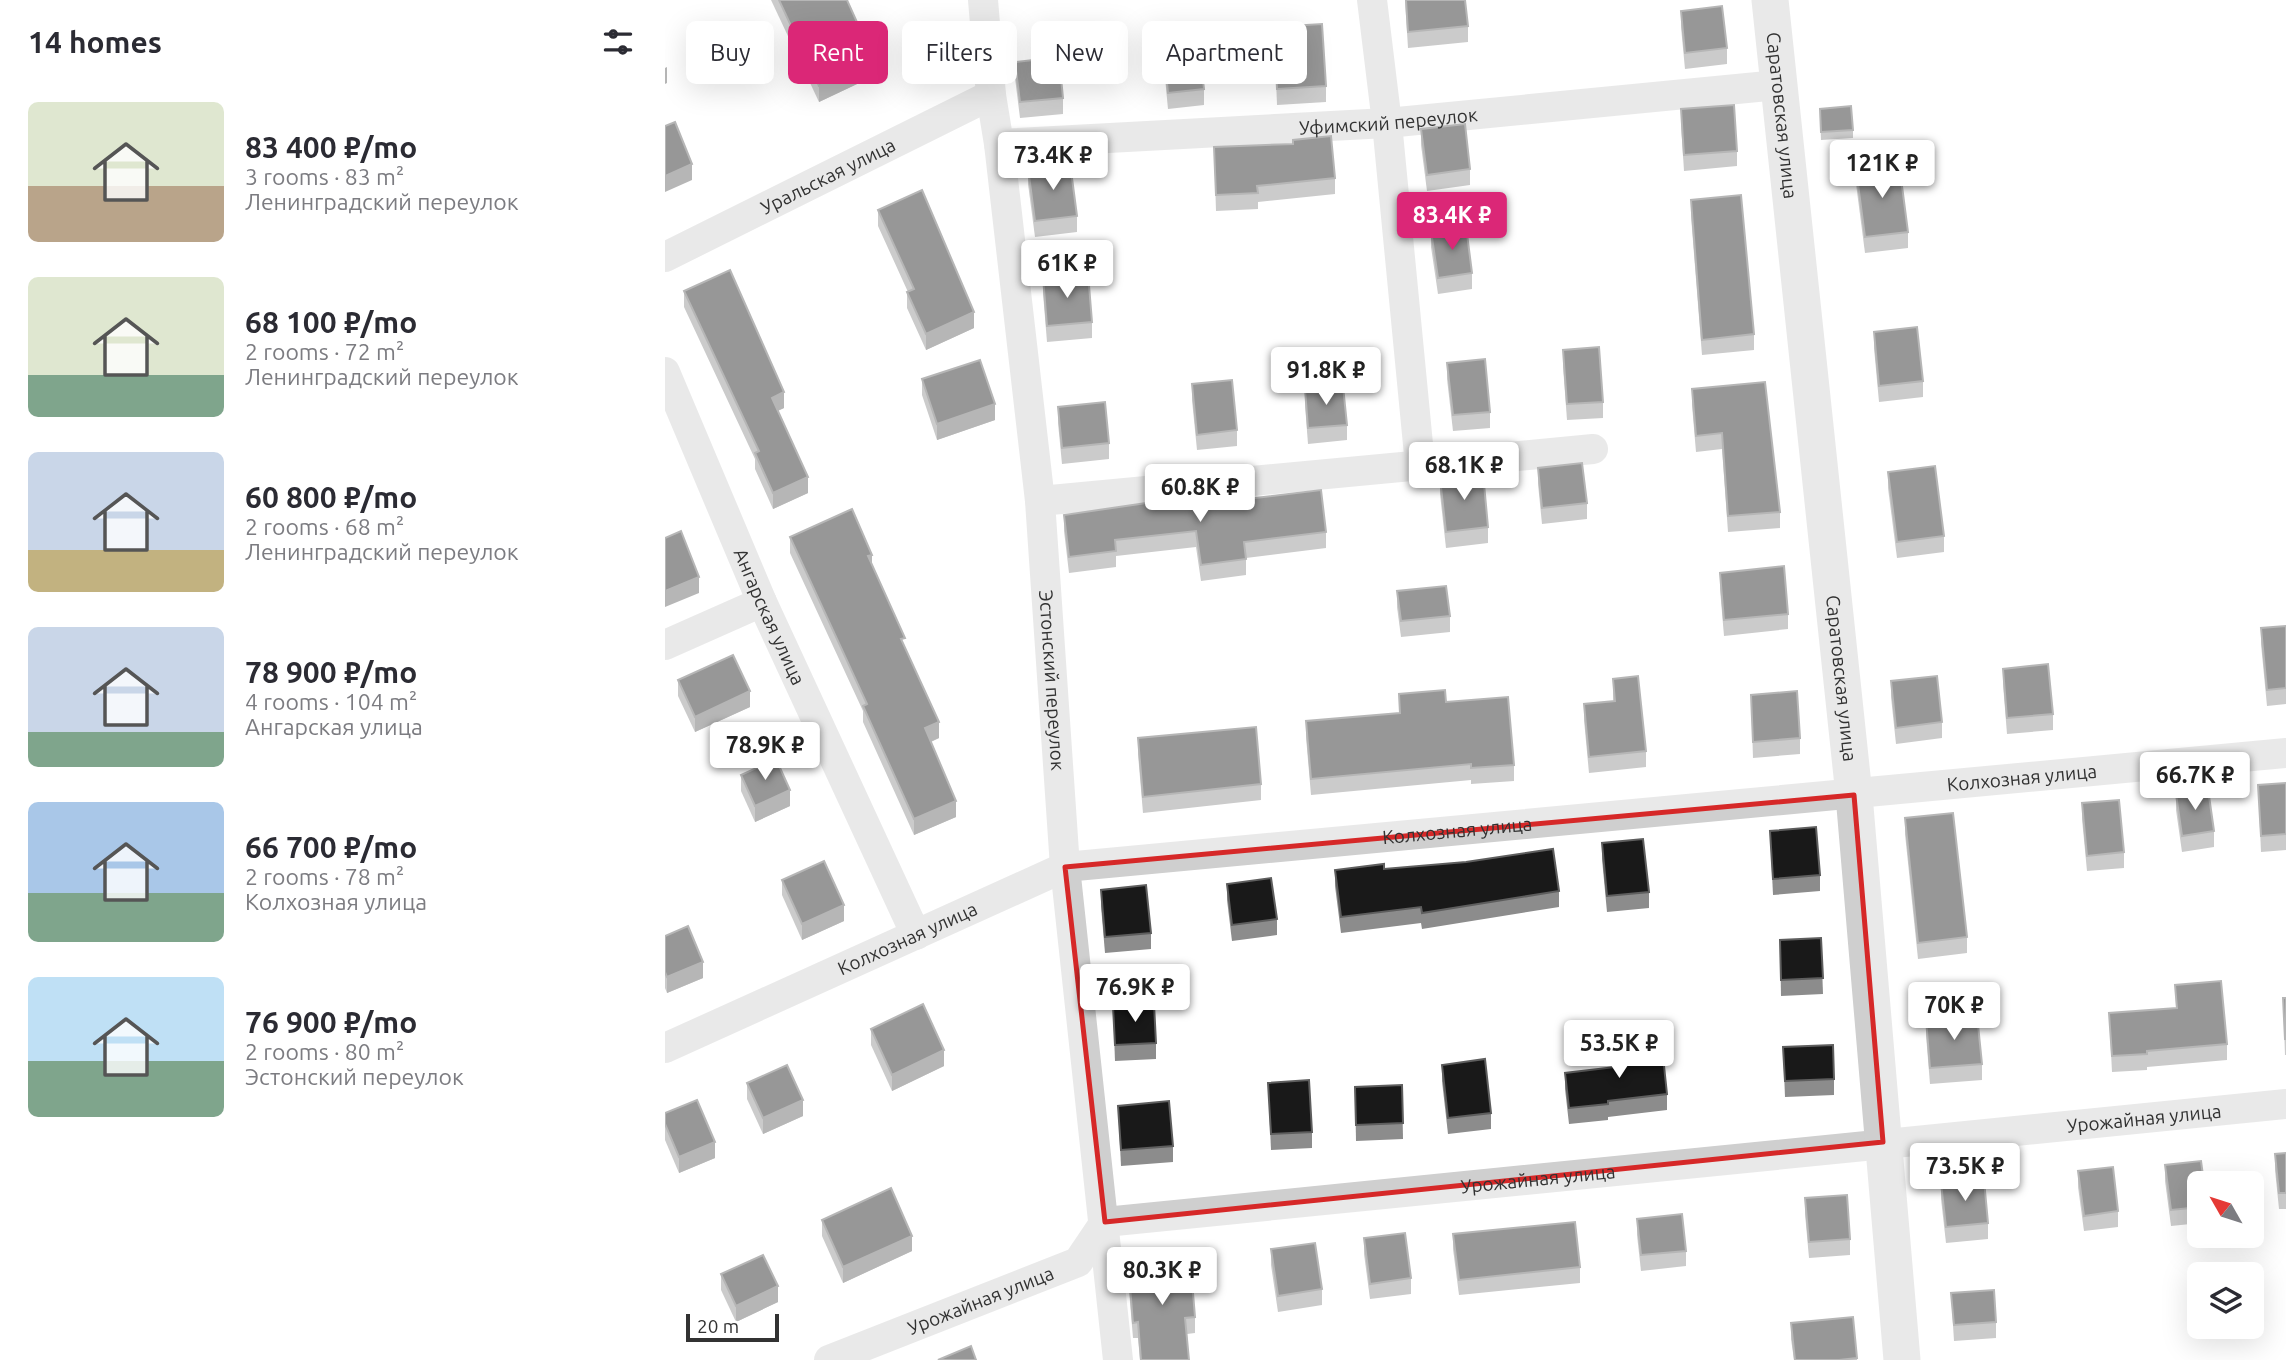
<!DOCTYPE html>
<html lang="en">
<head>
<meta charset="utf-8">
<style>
  body { margin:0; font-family:Ubuntu,sans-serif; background:#f2f2f3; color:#2b2b33; height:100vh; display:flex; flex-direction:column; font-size:26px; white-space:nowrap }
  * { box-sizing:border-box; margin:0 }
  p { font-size:23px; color:#7c7c81 }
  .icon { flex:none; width:38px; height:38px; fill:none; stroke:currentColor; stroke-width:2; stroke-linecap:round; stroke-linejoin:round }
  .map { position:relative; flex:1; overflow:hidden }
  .details { display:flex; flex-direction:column; background:#fff; width:665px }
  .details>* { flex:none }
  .guide { position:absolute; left:21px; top:21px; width:665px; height:63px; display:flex; gap:14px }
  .needle { width:46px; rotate:309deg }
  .tools { position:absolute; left:1522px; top:1171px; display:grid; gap:14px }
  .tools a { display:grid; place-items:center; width:77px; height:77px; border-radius:10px; background:#fff; box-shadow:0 7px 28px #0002; font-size:35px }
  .scale { position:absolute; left:21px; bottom:18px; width:93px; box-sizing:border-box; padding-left:7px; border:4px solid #323232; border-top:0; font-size:19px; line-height:24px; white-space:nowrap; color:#323232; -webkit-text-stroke:5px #fff; paint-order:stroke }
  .price { position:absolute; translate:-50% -60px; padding:0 16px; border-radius:7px; background:#fff; color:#222; font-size:23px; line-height:46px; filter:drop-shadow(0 2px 4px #0008) }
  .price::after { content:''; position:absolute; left:50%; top:42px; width:21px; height:16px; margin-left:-10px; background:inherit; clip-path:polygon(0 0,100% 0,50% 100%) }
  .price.selected { background:#db2777; color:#fff }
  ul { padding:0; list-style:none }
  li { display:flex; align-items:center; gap:21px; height:175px; padding:0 28px }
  li span { display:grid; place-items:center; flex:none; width:196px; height:140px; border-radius:10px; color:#555 }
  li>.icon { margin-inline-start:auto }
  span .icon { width:84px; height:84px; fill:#fffc; stroke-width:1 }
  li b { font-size:30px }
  h2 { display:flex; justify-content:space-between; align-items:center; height:84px; padding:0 28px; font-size:30px }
  .pill { padding:0 24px; border-radius:10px; background:#fff; box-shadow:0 7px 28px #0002; font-size:24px; line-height:63px }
  .pill.selected { background:#db2777; color:#fff }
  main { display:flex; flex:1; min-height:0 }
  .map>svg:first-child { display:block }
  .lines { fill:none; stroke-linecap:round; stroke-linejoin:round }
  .minor { stroke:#cfcfcf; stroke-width:30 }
  .tertiary { stroke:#cfcfcf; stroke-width:37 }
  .wall { fill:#8c8c8c }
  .shaded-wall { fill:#5e5e5e }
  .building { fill:#191919; stroke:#5e5e5e; stroke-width:2 }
  .marked { fill:none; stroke:#d62828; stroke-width:5; stroke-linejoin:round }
  .labels { text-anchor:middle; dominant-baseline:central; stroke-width:7; stroke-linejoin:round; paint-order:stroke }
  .street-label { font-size:19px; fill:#323232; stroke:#fff }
</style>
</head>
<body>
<main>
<section class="details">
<h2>14 homes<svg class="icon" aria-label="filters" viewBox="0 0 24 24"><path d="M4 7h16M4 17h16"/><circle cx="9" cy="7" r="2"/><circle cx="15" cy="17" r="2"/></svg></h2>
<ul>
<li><span style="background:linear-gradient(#dfe7d0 60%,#b9a48a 0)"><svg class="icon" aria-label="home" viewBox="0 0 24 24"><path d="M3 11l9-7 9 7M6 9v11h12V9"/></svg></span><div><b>83 400 ₽/mo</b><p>3 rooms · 83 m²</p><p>Ленинградский переулок</p></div></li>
<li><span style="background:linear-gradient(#dfe7d0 70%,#7fa58c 0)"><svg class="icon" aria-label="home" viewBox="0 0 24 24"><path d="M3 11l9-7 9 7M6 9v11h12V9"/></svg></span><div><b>68 100 ₽/mo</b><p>2 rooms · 72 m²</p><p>Ленинградский переулок</p></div></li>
<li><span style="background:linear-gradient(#c9d6e8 70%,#c2b280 0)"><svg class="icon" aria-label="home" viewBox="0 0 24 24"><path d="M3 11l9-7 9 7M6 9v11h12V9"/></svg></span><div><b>60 800 ₽/mo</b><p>2 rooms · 68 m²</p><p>Ленинградский переулок</p></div></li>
<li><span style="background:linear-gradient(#c9d6e8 75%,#7fa58c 0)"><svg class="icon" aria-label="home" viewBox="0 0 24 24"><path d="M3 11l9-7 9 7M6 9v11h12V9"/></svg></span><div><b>78 900 ₽/mo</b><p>4 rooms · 104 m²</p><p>Ангарская улица</p></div></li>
<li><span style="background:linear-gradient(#a9c7e8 65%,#7fa58c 0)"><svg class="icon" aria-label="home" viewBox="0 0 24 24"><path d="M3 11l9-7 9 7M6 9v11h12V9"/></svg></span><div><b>66 700 ₽/mo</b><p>2 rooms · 78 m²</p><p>Колхозная улица</p></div></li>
<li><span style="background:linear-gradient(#bfe0f5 60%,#7fa58c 0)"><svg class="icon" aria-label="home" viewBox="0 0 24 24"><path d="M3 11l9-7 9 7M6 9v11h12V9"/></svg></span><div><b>76 900 ₽/mo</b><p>2 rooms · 80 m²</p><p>Эстонский переулок</p></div></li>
</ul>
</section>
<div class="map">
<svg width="1621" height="1360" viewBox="0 0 1621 1360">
  <rect width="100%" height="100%" fill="#fff"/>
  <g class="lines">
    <!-- minor -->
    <g class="minor">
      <path id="s1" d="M318,0L326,95L334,144L375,501L400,867L453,1360"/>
      <polyline points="707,0 722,123 755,465"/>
      <path id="s2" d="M334,144L722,123L1113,85"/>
      <path id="s3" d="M0,257L326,95"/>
      <path id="s4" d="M0,372L97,602L251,935"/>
      <polyline points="375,501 928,449"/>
      <polyline points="0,645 97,602"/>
      <path id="s5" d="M0,1048L400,867L1621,753"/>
      <path id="s6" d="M164,1360L413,1262L440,1222L1621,1104"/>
    </g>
    <!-- tertiary -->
    <path class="tertiary" id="s7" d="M1105,0L1189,795L1237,1360"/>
  </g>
  <!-- wall -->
  <g class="wall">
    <polygon points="106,0 182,0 209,76 154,102"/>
    <polygon points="740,0 800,0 803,26 803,42 743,48"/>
    <polygon points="1016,11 1062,48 1062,64 1020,69 1016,27"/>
    <polygon points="609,27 661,86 661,102 612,105"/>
    <polygon points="498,41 539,89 539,105 503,109 498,57"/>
    <polygon points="350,62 398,98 398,114 355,118 350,78"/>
    <polygon points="1016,109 1072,151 1072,166 1019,171 1016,125"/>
    <polygon points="1155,109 1188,130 1188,138 1156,140"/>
    <polygon points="756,129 805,169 805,185 762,191 756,145"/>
    <polygon points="549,147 670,178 670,194 593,202 593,209 551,211"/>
    <polygon points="363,168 412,216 412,232 370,237 363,184"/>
    <polygon points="1191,169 1243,232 1243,248 1200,253 1191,184"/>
    <polygon points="1026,200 1089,334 1089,350 1037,355 1026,216"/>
    <polygon points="213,210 309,328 261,350 242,308 242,292 243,292 213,226"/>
    <polygon points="766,231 807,273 807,289 773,294 766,247"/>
    <polygon points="378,277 427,322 427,338 382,342 378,293"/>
    <polygon points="19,291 119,408 113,411 143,493 108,509 90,469 90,459 19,307"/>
    <polygon points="1209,332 1258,381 1258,397 1214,402 1209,348"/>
    <polygon points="898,350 938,402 938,418 902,420 898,366"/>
    <polygon points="782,363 825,412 825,428 788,431 782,379"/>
    <polygon points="257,379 330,420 272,440 257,395"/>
    <polygon points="527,384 572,430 572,446 532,450 527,400"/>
    <polygon points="640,389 682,425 682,440 643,444 640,405"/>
    <polygon points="1027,389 1115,512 1115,528 1063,532 1057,449 1031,452 1027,405"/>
    <polygon points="393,407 444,443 444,459 397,464 393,423"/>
    <polygon points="873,468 922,503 922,519 877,524 873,484"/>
    <polygon points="1223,472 1279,536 1279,552 1232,558 1223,488"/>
    <polygon points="775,478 823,527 823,543 781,548 775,494"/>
    <polygon points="573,500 661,532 661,548 581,558 581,575 536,581 531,547 451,556 451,567 404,573 399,531 399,515"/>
    <polygon points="125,537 207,566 274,738 266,742 291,817 249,835 198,722 198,711 125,553"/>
    <polygon points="1055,573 1123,614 1123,629 1059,636 1055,589"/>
    <polygon points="732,591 785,616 785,632 736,637 732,607"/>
    <polygon points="1621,626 1621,704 1602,706 1596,644 1596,628"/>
    <polygon points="1338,669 1388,714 1388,730 1342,734 1338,684"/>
    <polygon points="948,679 981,751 981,767 924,773 919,720 919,704 948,701"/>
    <polygon points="13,680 85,707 30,732 13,696"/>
    <polygon points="1226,681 1277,722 1277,738 1231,744 1226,697"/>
    <polygon points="734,694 781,702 849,765 849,781 806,784 806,780 646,795 641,737 641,721 734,713"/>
    <polygon points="1086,695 1135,738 1135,754 1088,758"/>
    <polygon points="473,738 596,784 596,800 478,813 473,754"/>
    <polygon points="76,775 125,806 90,822 76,791"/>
    <polygon points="1621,783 1621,850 1596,852 1593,785"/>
    <polygon points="1511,794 1549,831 1549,847 1517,852 1511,810"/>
    <polygon points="1417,803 1459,852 1459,868 1422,871 1417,819"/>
    <polygon points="1240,818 1302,937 1302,953 1253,959 1240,834"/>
    <polygon points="1105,831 1155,875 1155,891 1108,895"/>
    <polygon points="937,843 984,892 984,908 942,912 937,859"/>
    <polygon points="719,869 894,891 894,907 757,929 756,923 676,933 670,886 670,870"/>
    <polygon points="117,880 179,921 137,940 117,895"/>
    <polygon points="562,884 612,919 612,935 567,941 562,900"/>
    <polygon points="436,890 486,933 486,949 440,953 436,906"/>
    <polygon points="0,936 38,978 2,993 0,988"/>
    <polygon points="1156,938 1158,994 1116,996 1115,940"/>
    <polygon points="1510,985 1562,1044 1562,1060 1482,1067 1482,1070 1447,1072 1444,1013 1511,1008"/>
    <polygon points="1618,998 1621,998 1621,1055 1620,1055"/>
    <polygon points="448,1006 491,1043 491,1059 450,1061"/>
    <polygon points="1261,1019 1317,1064 1317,1080 1265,1084 1261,1035"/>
    <polygon points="206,1029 279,1066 227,1091 206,1045"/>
    <polygon points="1118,1047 1169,1079 1169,1095 1120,1097"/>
    <polygon points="957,1052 1002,1094 1002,1110 943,1117 943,1120 904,1124 900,1089 900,1073 957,1066"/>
    <polygon points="777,1065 826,1113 826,1129 783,1134 777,1081"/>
    <polygon points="82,1083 138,1116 98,1134 82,1099"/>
    <polygon points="603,1083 647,1132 647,1148 606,1150"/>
    <polygon points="737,1085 738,1139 691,1141 690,1087"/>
    <polygon points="453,1106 508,1146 508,1162 456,1166"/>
    <polygon points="0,1113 50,1158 14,1173 0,1140"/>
    <polygon points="1621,1153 1621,1209 1614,1209 1610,1170 1610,1154"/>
    <polygon points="1500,1165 1535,1183 1535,1223 1506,1226 1500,1181"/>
    <polygon points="1413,1171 1453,1211 1453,1227 1419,1231 1413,1187"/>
    <polygon points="1276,1183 1323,1223 1323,1239 1281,1243 1276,1199"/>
    <polygon points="1140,1198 1185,1239 1185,1255 1144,1258 1140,1214"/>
    <polygon points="972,1219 1021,1251 1021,1266 976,1271 972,1235"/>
    <polygon points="157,1220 247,1251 178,1283 157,1236"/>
    <polygon points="788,1234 915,1267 915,1283 794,1295 788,1249"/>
    <polygon points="699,1238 746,1278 746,1294 705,1299 699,1254"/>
    <polygon points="606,1249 657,1289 657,1305 613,1312 606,1265"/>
    <polygon points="463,1262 530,1317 530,1333 522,1334 524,1360 475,1360 473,1338 468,1338 463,1278"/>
    <polygon points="56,1274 113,1302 71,1322 56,1290"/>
    <polygon points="1286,1293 1331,1322 1331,1338 1289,1341"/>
    <polygon points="1188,1317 1192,1360 1129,1360 1126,1339 1126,1323"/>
  </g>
  <!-- shaded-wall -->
  <g class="shaded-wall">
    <polygon points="209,60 209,76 154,102 154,86"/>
    <polygon points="2,67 2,83 0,84 0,68"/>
    <polygon points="27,164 27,180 0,192 0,176"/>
    <polygon points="309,312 309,328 261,350 261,334"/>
    <polygon points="119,392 119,408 107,413 107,398"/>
    <polygon points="330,404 330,420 272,440 272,424"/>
    <polygon points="143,477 143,493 108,509 108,493"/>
    <polygon points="207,555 207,570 203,556"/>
    <polygon points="34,577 34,593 0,607 0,591"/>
    <polygon points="85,691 85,707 30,732 30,717"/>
    <polygon points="274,722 274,738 260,744 260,728"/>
    <polygon points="125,790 125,806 90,822 90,806"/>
    <polygon points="291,801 291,817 249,835 249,819"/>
    <polygon points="179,905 179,921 137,940 137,924"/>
    <polygon points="38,962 38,978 2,993 2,977"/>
    <polygon points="279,1050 279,1066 227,1091 227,1075"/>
    <polygon points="138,1100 138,1116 98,1134 98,1118"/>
    <polygon points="50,1142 50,1158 14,1173 14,1157"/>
    <polygon points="247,1236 247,1251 178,1283 178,1267"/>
    <polygon points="113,1286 113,1302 71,1322 71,1306"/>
  </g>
  <!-- building -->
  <g class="building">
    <polygon points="114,0 182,0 209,60 154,86"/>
    <polygon points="741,0 800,0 803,26 743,32"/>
    <polygon points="1057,6 1062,48 1020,53 1016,11"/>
    <polygon points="657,24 661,86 612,89 609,27"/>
    <polygon points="533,37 539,89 503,93 498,41"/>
    <polygon points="394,57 398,98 355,102 350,62"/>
    <polygon points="1069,105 1072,151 1019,155 1016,109"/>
    <polygon points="1186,106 1188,130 1156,132 1155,109"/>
    <polygon points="10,122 27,164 0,176 0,126"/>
    <polygon points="800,124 805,169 762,175 756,129"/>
    <polygon points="666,136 670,178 592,186 593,193 551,195 549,147 628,144 628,140"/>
    <polygon points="405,163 412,216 370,221 363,168"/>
    <polygon points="1234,163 1243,232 1200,237 1191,169"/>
    <polygon points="257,190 309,312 261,334 242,292 249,289 213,210"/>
    <polygon points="1076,195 1089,334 1037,340 1026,200"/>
    <polygon points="801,226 807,273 773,278 766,231"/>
    <polygon points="65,270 119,392 107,398 143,477 108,493 90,453 94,451 19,291"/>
    <polygon points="423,273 427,322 382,326 378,277"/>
    <polygon points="1252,327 1258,381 1214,386 1209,332"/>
    <polygon points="934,347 938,402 902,404 898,350"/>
    <polygon points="820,359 825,412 788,415 782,363"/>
    <polygon points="315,360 330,404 272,424 257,379"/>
    <polygon points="567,380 572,430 532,435 527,384"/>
    <polygon points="1100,382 1115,512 1063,516 1057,433 1031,436 1027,389"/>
    <polygon points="678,386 682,425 643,428 640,389"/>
    <polygon points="440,402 444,443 397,448 393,407"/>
    <polygon points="917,463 922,503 877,508 873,468"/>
    <polygon points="1270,466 1279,536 1232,542 1223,472"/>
    <polygon points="818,473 823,527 781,532 775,478"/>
    <polygon points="656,490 661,532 579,542 581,559 536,565 531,531 450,540 451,551 404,557 399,515 516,498 517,505 573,496 573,500"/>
    <polygon points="187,509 207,555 203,556 240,638 236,639 274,722 260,728 291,801 249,819 198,706 202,704 125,537"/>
    <polygon points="16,531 34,577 0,591 0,538"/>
    <polygon points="1119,566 1123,614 1059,620 1055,573"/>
    <polygon points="781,586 785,616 736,621 732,591"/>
    <polygon points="1621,626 1621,688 1602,690 1596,628"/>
    <polygon points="68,655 85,691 30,717 13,680"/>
    <polygon points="1383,664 1388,714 1342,718 1338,669"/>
    <polygon points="973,676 981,751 924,757 919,704 950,701 948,679"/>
    <polygon points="1272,676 1277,722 1231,728 1226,681"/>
    <polygon points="780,690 781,702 843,697 849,765 806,768 806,764 646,779 641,721 735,713 734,694"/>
    <polygon points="1132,691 1135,738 1088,742 1086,695"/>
    <polygon points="591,727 596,784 478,797 473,738"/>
    <polygon points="111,759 125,790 90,806 76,775"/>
    <polygon points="1621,783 1621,834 1596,836 1593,785"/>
    <polygon points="1543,789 1549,831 1517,836 1511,794"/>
    <polygon points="1454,800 1459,852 1422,856 1417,803"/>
    <polygon points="1288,813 1302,937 1253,943 1240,818"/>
    <polygon points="1151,827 1155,875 1108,879 1105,831"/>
    <polygon points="978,839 984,892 942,896 937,843"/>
    <polygon points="888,849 894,891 757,913 756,907 676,917 670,870 719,864 719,869 801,862"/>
    <polygon points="159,861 179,905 137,924 117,880"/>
    <polygon points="606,878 612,919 567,925 562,884"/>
    <polygon points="481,885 486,933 440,937 436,890"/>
    <polygon points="23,926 38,962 2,977 0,972 0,936"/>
    <polygon points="1156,938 1158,978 1116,980 1115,940"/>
    <polygon points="1556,981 1562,1044 1482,1051 1482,1054 1447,1056 1444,1013 1512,1008 1510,985"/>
    <polygon points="1618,998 1621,998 1621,1039 1620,1039"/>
    <polygon points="258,1004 279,1050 227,1075 206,1029"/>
    <polygon points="489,1004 491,1043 450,1045 448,1006"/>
    <polygon points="1312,1015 1317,1064 1265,1068 1261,1019"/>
    <polygon points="1168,1045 1169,1079 1120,1081 1118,1047"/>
    <polygon points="997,1047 1002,1094 943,1101 943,1104 904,1108 900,1073 959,1066 957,1052"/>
    <polygon points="820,1059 826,1113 783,1118 777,1065"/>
    <polygon points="122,1065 138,1100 98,1118 82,1083"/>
    <polygon points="644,1080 647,1132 606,1134 603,1083"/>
    <polygon points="737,1085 738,1123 691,1125 690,1087"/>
    <polygon points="32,1100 50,1142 14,1157 0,1124 0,1113"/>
    <polygon points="504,1101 508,1146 456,1150 453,1106"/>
    <polygon points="1621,1153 1621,1193 1614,1193 1610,1154"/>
    <polygon points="1536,1161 1539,1183 1535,1183 1535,1207 1506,1210 1500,1165"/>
    <polygon points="1448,1167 1453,1211 1419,1216 1413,1171"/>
    <polygon points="1319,1180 1323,1223 1281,1227 1276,1183"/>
    <polygon points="226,1188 247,1236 178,1267 157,1220"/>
    <polygon points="1182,1195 1185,1239 1144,1242 1140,1198"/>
    <polygon points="1017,1214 1021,1251 976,1255 972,1219"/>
    <polygon points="910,1222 915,1267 794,1280 788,1234"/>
    <polygon points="740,1233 746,1278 705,1284 699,1238"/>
    <polygon points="650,1243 657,1289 613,1296 606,1249"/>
    <polygon points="98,1255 113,1286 71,1306 56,1274"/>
    <polygon points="525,1257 530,1317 520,1318 524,1360 476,1360 473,1322 468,1323 463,1262"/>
    <polygon points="1329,1290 1331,1322 1289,1325 1286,1293"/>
    <polygon points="1188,1317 1192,1358 1174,1360 1130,1360 1126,1323"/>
    <polygon points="306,1346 311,1360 273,1360"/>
  </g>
  <!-- marked area -->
  <path d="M0 0H1621V1360H0ZM1189,795L1218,1142L440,1222L400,867Z" fill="#fff" fill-opacity=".55" fill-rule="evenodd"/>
  <path class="marked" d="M1189,795L1218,1142L440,1222L400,867Z"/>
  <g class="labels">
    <!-- street labels -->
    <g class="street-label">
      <text stroke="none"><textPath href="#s7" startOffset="116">Саратовская улица</textPath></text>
      <text stroke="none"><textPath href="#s2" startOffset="390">Уфимский переулок</textPath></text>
      <text stroke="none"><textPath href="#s3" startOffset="182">Уральская улица</textPath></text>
      <text stroke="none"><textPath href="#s4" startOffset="266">Ангарская улица</textPath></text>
      <text stroke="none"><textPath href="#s7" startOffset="682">Саратовская улица</textPath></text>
      <text stroke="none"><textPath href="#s1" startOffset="684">Эстонский переулок</textPath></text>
      <text stroke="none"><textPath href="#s5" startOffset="1400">Колхозная улица</textPath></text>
      <text stroke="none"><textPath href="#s5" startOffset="833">Колхозная улица</textPath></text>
      <text stroke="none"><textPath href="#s5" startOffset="266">Колхозная улица</textPath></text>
      <text stroke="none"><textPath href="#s6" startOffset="1360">Урожайная улица</textPath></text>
      <text stroke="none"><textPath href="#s6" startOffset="751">Урожайная улица</textPath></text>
      <text stroke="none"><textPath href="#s6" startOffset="163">Урожайная улица</textPath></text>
    </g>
  </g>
</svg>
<div class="tools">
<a><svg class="needle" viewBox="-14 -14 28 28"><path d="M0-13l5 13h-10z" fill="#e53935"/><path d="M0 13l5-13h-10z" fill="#7c7c81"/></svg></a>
<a><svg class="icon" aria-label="layers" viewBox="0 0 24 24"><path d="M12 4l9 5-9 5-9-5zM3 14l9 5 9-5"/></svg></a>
</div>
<div class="scale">20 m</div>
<b class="price" style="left:388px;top:192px">73.4K ₽</b>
<b class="price" style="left:1217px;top:200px">121K ₽</b>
<b class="price selected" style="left:787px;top:252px">83.4K ₽</b>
<b class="price" style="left:402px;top:300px">61K ₽</b>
<b class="price" style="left:661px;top:407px">91.8K ₽</b>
<b class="price" style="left:799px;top:502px">68.1K ₽</b>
<b class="price" style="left:535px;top:524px">60.8K ₽</b>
<b class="price" style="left:100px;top:782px">78.9K ₽</b>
<b class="price" style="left:1530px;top:812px">66.7K ₽</b>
<b class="price" style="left:470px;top:1024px">76.9K ₽</b>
<b class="price" style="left:1289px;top:1042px">70K ₽</b>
<b class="price" style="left:954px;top:1080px">53.5K ₽</b>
<b class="price" style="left:1300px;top:1203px">73.5K ₽</b>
<b class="price" style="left:497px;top:1307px">80.3K ₽</b>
<div class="guide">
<a class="pill">Buy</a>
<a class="pill selected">Rent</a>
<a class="pill">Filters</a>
<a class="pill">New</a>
<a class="pill">Apartment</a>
</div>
</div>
</main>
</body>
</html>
